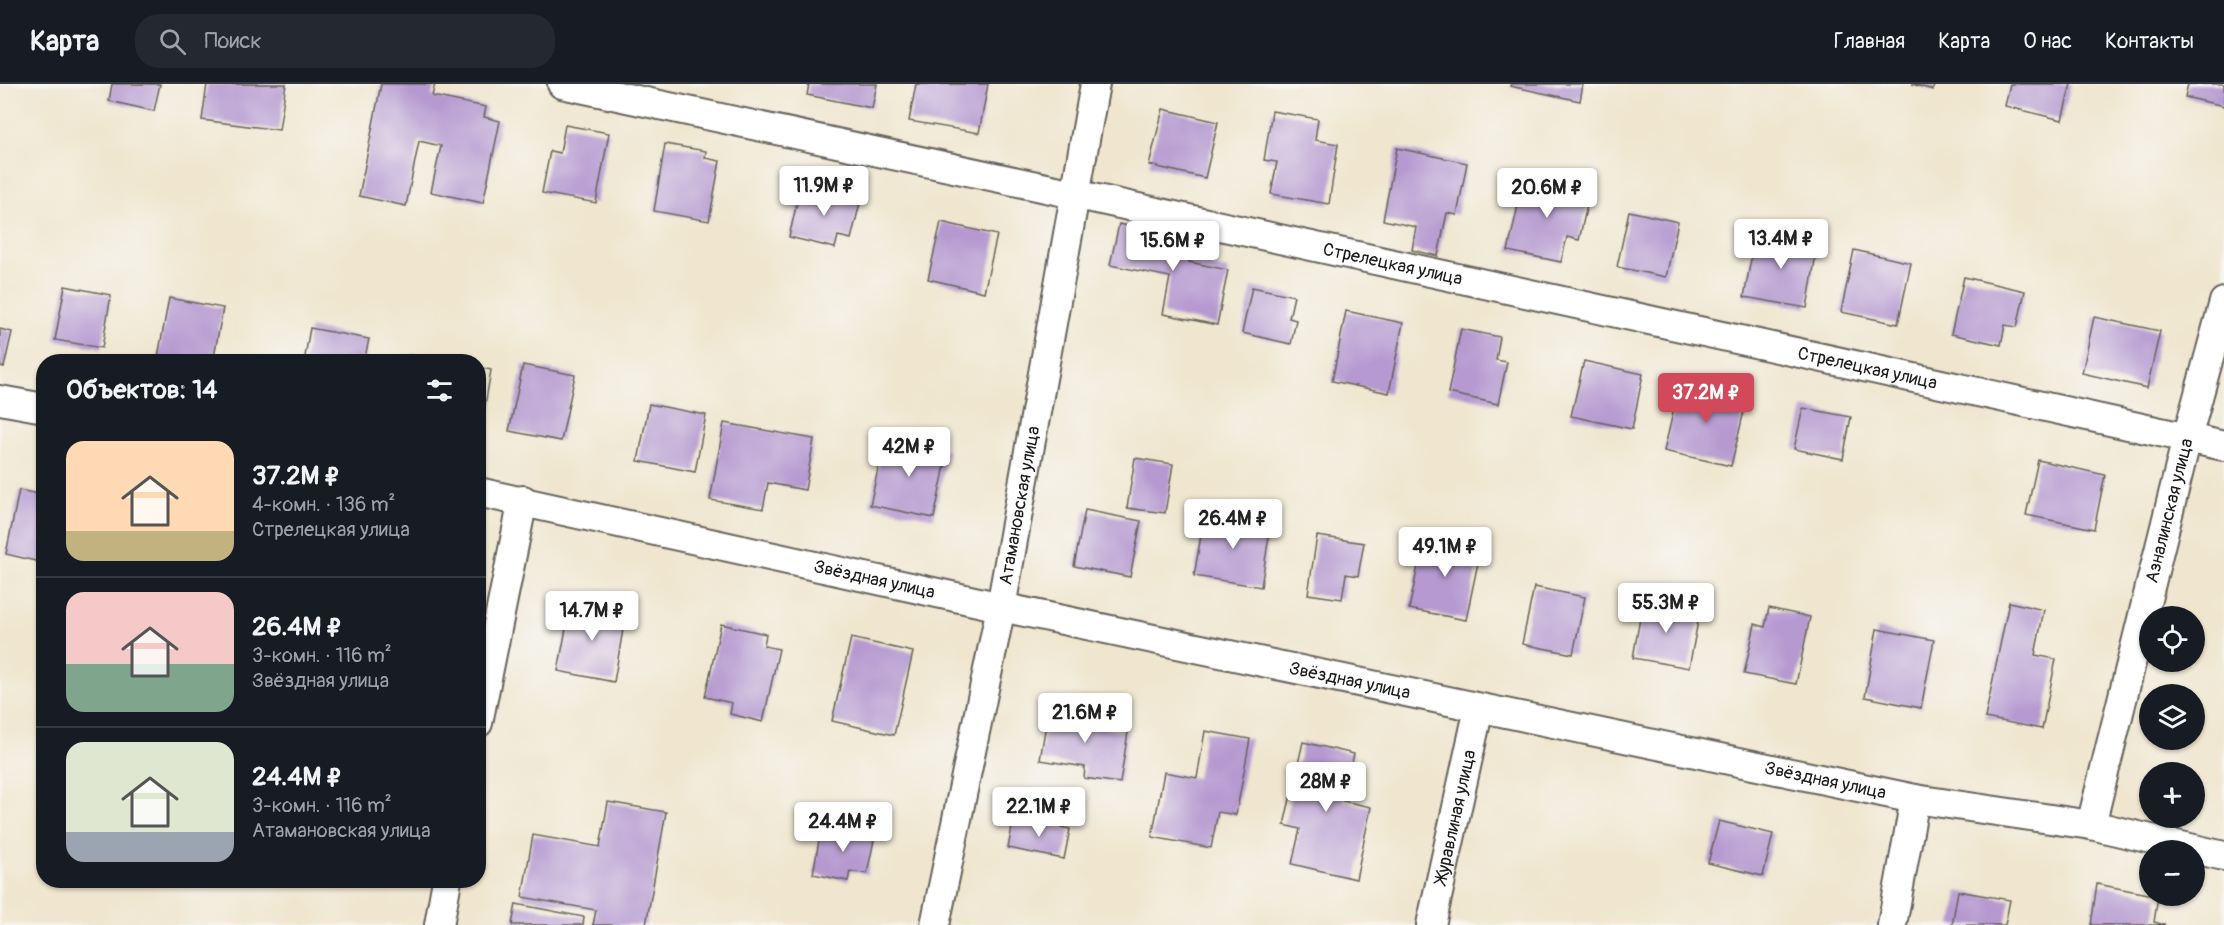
<!DOCTYPE html>
<html lang="ru">
<head>
<meta charset="utf-8">
<style>
  body { margin:0; font-family:Pangolin,sans-serif; background:#242831; color:#f1f3f6; height:100vh; display:flex; flex-direction:column; font-size:22px; white-space:nowrap }
  * { box-sizing:border-box; margin:0 }
  p { font-size:20px; color:#9ea1a6 }
  .icon { flex:none; width:33px; height:33px; fill:none; stroke:currentColor; stroke-width:2; stroke-linecap:round; stroke-linejoin:round }
  .map { position:relative; flex:1; overflow:hidden }
  .panel { position:absolute; left:36px; top:270px; width:450px; height:534px; display:flex; flex-direction:column; background:#171b24; border-radius:24px; box-shadow:0 2px 4px #0004 }
  .panel>* { flex:none }
  .buttons { position:absolute; left:2139px; top:522px; display:grid; gap:12px }
  .buttons a { display:grid; place-items:center; width:66px; height:66px; border-radius:50%; background:#171b24; box-shadow:0 2px 4px #0004; font-size:30px }
  .price { position:absolute; translate:-50% -51px; padding:0 14px; border-radius:6px; background:#fff; color:#222; font-size:20px; line-height:39px; filter:drop-shadow(0 2px 3px #0008) }
  .price::after { content:''; position:absolute; left:50%; top:36px; width:18px; height:14px; margin-left:-9px; background:inherit; clip-path:polygon(0 0,100% 0,50% 100%) }
  .price.active { background:#d1495b; color:#fff }
  ul { padding:0; list-style:none }
  li { display:flex; align-items:center; gap:18px; height:150px; padding:0 30px }
  li+li { border-top:2px solid #363941 }
  li span { display:grid; place-items:center; flex:none; width:168px; height:120px; border-radius:18px; color:#555 }
  li>.icon { margin-inline-start:auto }
  span .icon { width:72px; height:72px; fill:#fffc; stroke-width:1 }
  li b { font-size:26px }
  h2 { display:flex; justify-content:space-between; align-items:center; height:72px; padding:0 30px; font-size:26px }
  header { display:flex; align-items:center; gap:36px; box-sizing:border-box; height:84px; padding:0 30px; background:#171b24; border-bottom:2px solid #363941 }
  header strong { font-size:28px }
  nav { display:flex; gap:33px; margin-inline-start:auto; font-size:21px }
  .search { width:420px; height:54px; background:#242831; display:flex; align-items:center; gap:15px; box-sizing:border-box; padding:0 21px; border-radius:24px; color:#9ea1a6; font-size:22px }
  .map>svg:first-child { display:block }
  .building { fill:#b599d0 }
  .lines { fill:none; stroke-linecap:round; stroke-linejoin:round }
  .street-casing { stroke:#66635b; stroke-width:32 }
  .street { stroke:#fff; stroke-width:28 }
  .labels { text-anchor:middle; dominant-baseline:central; stroke-width:5; stroke-linejoin:round; paint-order:stroke }
  .street-label { font-size:18px; fill:#1c1c1c; stroke:#f6f6f2 }
</style>
</head>
<body>
<header>
<strong>Карта</strong>
<div class="search"><svg class="icon" aria-label="search" viewBox="0 0 24 24"><circle cx="10" cy="10" r="6"/><path d="M15 15l6 6"/></svg>Поиск</div>
<nav><a>Главная</a><a>Карта</a><a>О нас</a><a>Контакты</a></nav>
</header>
<div class="map">
<svg width="2224" height="841" viewBox="0 0 2224 841">
  <rect width="100%" height="100%" fill="#f6f6f2"/>
  <filter id="ink" filterUnits="userSpaceOnUse"><feTurbulence type="fractalNoise" baseFrequency=".0167" numOctaves="2"/><feDisplacementMap in="SourceGraphic" scale="12" xChannelSelector="R" yChannelSelector="G"/><feConvolveMatrix kernelMatrix="1 2 1 2 8 2 1 2 1" color-interpolation-filters="sRGB"/></filter>
  <filter id="wash" filterUnits="userSpaceOnUse"><feTurbulence type="fractalNoise" baseFrequency=".008" numOctaves="4" result="noise"/><feDisplacementMap in="SourceGraphic" scale="24" xChannelSelector="R" yChannelSelector="G"/><feGaussianBlur stdDeviation="1.35" result="paint"/><feColorMatrix in="noise" values="0 0 0 0 0 0 0 0 0 0 0 0 0 0 0 0 0 1.4 0 .05"/><feComposite in="paint" operator="in"/></filter>
  <g filter="url(#wash)">
    <rect width="100%" height="100%" fill="#f0e6cf"/>
    <g id="blocks">
      <!-- building -->
      <g class="building">
        <polygon points="112,0 160,0 154,27 109,17"/>
        <polygon points="207,0 286,0 279,46 202,36"/>
        <polygon points="381,0 435,0 432,12 486,23 484,33 500,37 483,119 431,108 441,62 419,57 406,122 359,112"/>
        <polygon points="809,0 877,0 872,24 807,11"/>
        <polygon points="916,0 988,0 979,49 909,37"/>
        <polygon points="1511,0 1583,0 1580,17 1510,2"/>
        <polygon points="1912,0 1934,0 1933,6"/>
        <polygon points="2010,0 2071,0 2062,36 2005,22"/>
        <polygon points="2188,0 2224,0 2224,22 2185,13"/>
        <polygon points="1163,25 1218,38 1205,94 1149,81"/>
        <polygon points="1272,27 1318,35 1315,56 1338,60 1329,120 1271,110 1277,78 1264,76"/>
        <polygon points="565,41 609,49 596,119 542,109 550,67 560,69"/>
        <polygon points="665,60 706,67 705,74 720,77 709,137 654,127"/>
        <polygon points="1397,64 1467,79 1457,131 1447,129 1438,172 1412,166 1416,143 1383,136"/>
        <polygon points="1524,94 1590,108 1579,156 1567,153 1561,178 1508,167"/>
        <polygon points="801,101 861,115 851,155 838,152 835,164 789,153"/>
        <polygon points="1629,127 1678,138 1666,193 1617,183"/>
        <polygon points="941,138 997,151 984,208 928,195"/>
        <polygon points="1119,140 1193,155 1189,178 1228,186 1217,241 1163,230 1170,193 1110,181"/>
        <polygon points="1756,148 1818,158 1807,224 1744,213"/>
        <polygon points="1854,166 1911,179 1898,240 1841,228"/>
        <polygon points="1964,193 2025,207 2017,243 2005,241 2001,261 1951,250"/>
        <polygon points="65,202 111,211 102,264 55,256"/>
        <polygon points="1252,203 1294,212 1289,234 1296,236 1291,260 1242,249"/>
        <polygon points="169,214 223,224 213,278 157,278"/>
        <polygon points="1346,227 1403,239 1389,309 1332,297"/>
        <polygon points="2094,233 2160,247 2147,304 2082,289"/>
        <polygon points="310,244 369,255 364,278 304,278"/>
        <polygon points="0,245 12,248 4,283 0,282"/>
        <polygon points="1461,245 1500,253 1496,276 1507,278 1498,320 1448,309"/>
        <polygon points="410,271 438,276 438,278 409,278"/>
        <polygon points="1584,277 1643,290 1632,345 1571,332"/>
        <polygon points="523,281 575,291 561,357 509,347"/>
        <polygon points="478,283 491,286 480,352 478,352"/>
        <polygon points="1680,299 1747,314 1731,382 1664,367"/>
        <polygon points="649,320 706,331 695,388 638,377"/>
        <polygon points="1803,324 1851,333 1843,375 1794,365"/>
        <polygon points="724,339 814,355 805,406 768,399 763,425 710,416"/>
        <polygon points="885,354 948,367 934,434 870,421"/>
        <polygon points="1135,374 1173,380 1165,429 1127,424"/>
        <polygon points="2038,376 2105,391 2094,445 2026,431"/>
        <polygon points="19,406 44,411 44,479 6,470"/>
        <polygon points="1085,426 1141,437 1130,493 1074,482"/>
        <polygon points="1205,428 1271,439 1261,503 1194,492"/>
        <polygon points="1317,452 1364,459 1358,492 1346,490 1342,515 1308,510"/>
        <polygon points="1424,453 1481,464 1466,536 1409,525"/>
        <polygon points="1534,503 1585,513 1573,570 1522,560"/>
        <polygon points="1643,517 1700,527 1689,584 1633,574"/>
        <polygon points="571,518 626,528 614,598 558,587"/>
        <polygon points="2009,518 2044,526 2035,571 2056,575 2042,645 1985,634"/>
        <polygon points="1769,524 1810,533 1796,600 1744,590 1755,540 1765,543"/>
        <polygon points="721,540 766,550 764,562 779,565 763,638 730,630 732,619 705,613"/>
        <polygon points="1877,545 1934,556 1921,624 1865,613"/>
        <polygon points="851,554 913,568 894,651 832,637"/>
        <polygon points="1049,622 1109,632 1107,645 1128,648 1120,699 1084,694 1085,683 1040,676"/>
        <polygon points="1205,647 1250,655 1236,731 1218,728 1211,764 1152,753 1164,688 1197,694"/>
        <polygon points="1303,658 1354,670 1343,717 1371,723 1356,795 1292,780 1300,745 1284,741"/>
        <polygon points="608,718 666,728 646,841 593,841 596,826 522,813 533,751 600,763"/>
        <polygon points="1014,733 1070,745 1064,775 1008,764"/>
        <polygon points="1719,737 1773,750 1763,792 1708,779"/>
        <polygon points="822,740 875,751 867,790 850,787 848,797 813,790"/>
        <polygon points="2097,800 2158,812 2154,838 2165,841 2091,841"/>
        <polygon points="1958,807 2010,816 2005,841 1952,841"/>
        <polygon points="516,820 584,833 583,841 512,841"/>
      </g>
    </g>
  </g>
  <g filter="url(#ink)">
    <use href="#blocks" fill-opacity="0" stroke="#66635b" stroke-width="1.5"/>
    <g class="lines">
      <!-- street casing -->
      <g class="street-casing">
        <g id="street">
          <path id="s1" d="M562,0L1074,110L2224,362"/>
          <polyline points="0,316 44,324"/>
          <path id="s2" d="M478,408L1001,523L1915,715L2091,741L2224,772"/>
          <polyline points="478,639 523,416"/>
          <path id="s3" d="M2091,741L2187,354L2224,218"/>
          <polyline points="439,841 447,796"/>
          <path id="s4" d="M935,841L1001,523L1095,0"/>
          <path id="s5" d="M1431,841L1479,624"/>
          <polyline points="1892,841 1915,715"/>
        </g>
      </g>
      <!-- street -->
      <use href="#street" class="street"/>
    </g>
  </g>
  <g class="labels">
    <!-- street labels -->
    <g class="street-label">
      <text stroke="none"><textPath href="#s1" startOffset="850">Стрелецкая улица</textPath></text>
      <text stroke="none"><textPath href="#s1" startOffset="1336">Стрелецкая улица</textPath></text>
      <text stroke="none"><textPath href="#s4" startOffset="428">Атамановская улица</textPath></text>
      <text stroke="none"><textPath href="#s3" startOffset="324">Азналинская улица</textPath></text>
      <text stroke="none"><textPath href="#s2" startOffset="406">Звёздная улица</textPath></text>
      <text stroke="none"><textPath href="#s2" startOffset="892">Звёздная улица</textPath></text>
      <text stroke="none"><textPath href="#s2" startOffset="1378">Звёздная улица</textPath></text>
      <text stroke="none"><textPath href="#s5" startOffset="111">Журавлиная улица</textPath></text>
    </g>
  </g>
</svg>
<div class="buttons">
<a><svg class="icon" aria-label="locate" viewBox="0 0 24 24"><circle cx="12" cy="12" r="6"/><path d="M12 2v4M12 18v4M2 12h4M18 12h4"/></svg></a>
<a><svg class="icon" aria-label="layers" viewBox="0 0 24 24"><path d="M12 4l9 5-9 5-9-5zM3 14l9 5 9-5"/></svg></a>
<a>+</a>
<a>−</a>
</div>
<b class="price" style="left:824px;top:133px">11.9M ₽</b>
<b class="price" style="left:1547px;top:135px">20.6M ₽</b>
<b class="price" style="left:1781px;top:186px">13.4M ₽</b>
<b class="price" style="left:1173px;top:188px">15.6M ₽</b>
<b class="price active" style="left:1706px;top:340px">37.2M ₽</b>
<b class="price" style="left:909px;top:394px">42M ₽</b>
<b class="price" style="left:1233px;top:466px">26.4M ₽</b>
<b class="price" style="left:1445px;top:494px">49.1M ₽</b>
<b class="price" style="left:1666px;top:550px">55.3M ₽</b>
<b class="price" style="left:592px;top:558px">14.7M ₽</b>
<b class="price" style="left:1085px;top:660px">21.6M ₽</b>
<b class="price" style="left:1326px;top:729px">28M ₽</b>
<b class="price" style="left:1039px;top:754px">22.1M ₽</b>
<b class="price" style="left:843px;top:769px">24.4M ₽</b>
<section class="panel">
<h2>Объектов: 14<svg class="icon" aria-label="filters" viewBox="0 0 24 24"><path d="M4 7h16M4 17h16"/><circle cx="9" cy="7" r="2"/><circle cx="15" cy="17" r="2"/></svg></h2>
<ul>
<li><span style="background:linear-gradient(#ffd9b3 75%,#c2b280 0)"><svg class="icon" aria-label="home" viewBox="0 0 24 24"><path d="M3 11l9-7 9 7M6 9v11h12V9"/></svg></span><div><b>37.2M ₽</b><p>4-комн. · 136 m²</p><p>Стрелецкая улица</p></div></li>
<li><span style="background:linear-gradient(#f6c9c9 60%,#7fa58c 0)"><svg class="icon" aria-label="home" viewBox="0 0 24 24"><path d="M3 11l9-7 9 7M6 9v11h12V9"/></svg></span><div><b>26.4M ₽</b><p>3-комн. · 116 m²</p><p>Звёздная улица</p></div></li>
<li><span style="background:linear-gradient(#dfe7d0 75%,#9aa5b1 0)"><svg class="icon" aria-label="home" viewBox="0 0 24 24"><path d="M3 11l9-7 9 7M6 9v11h12V9"/></svg></span><div><b>24.4M ₽</b><p>3-комн. · 116 m²</p><p>Атамановская улица</p></div></li>
</ul>
</section>
</div>
</body>
</html>
